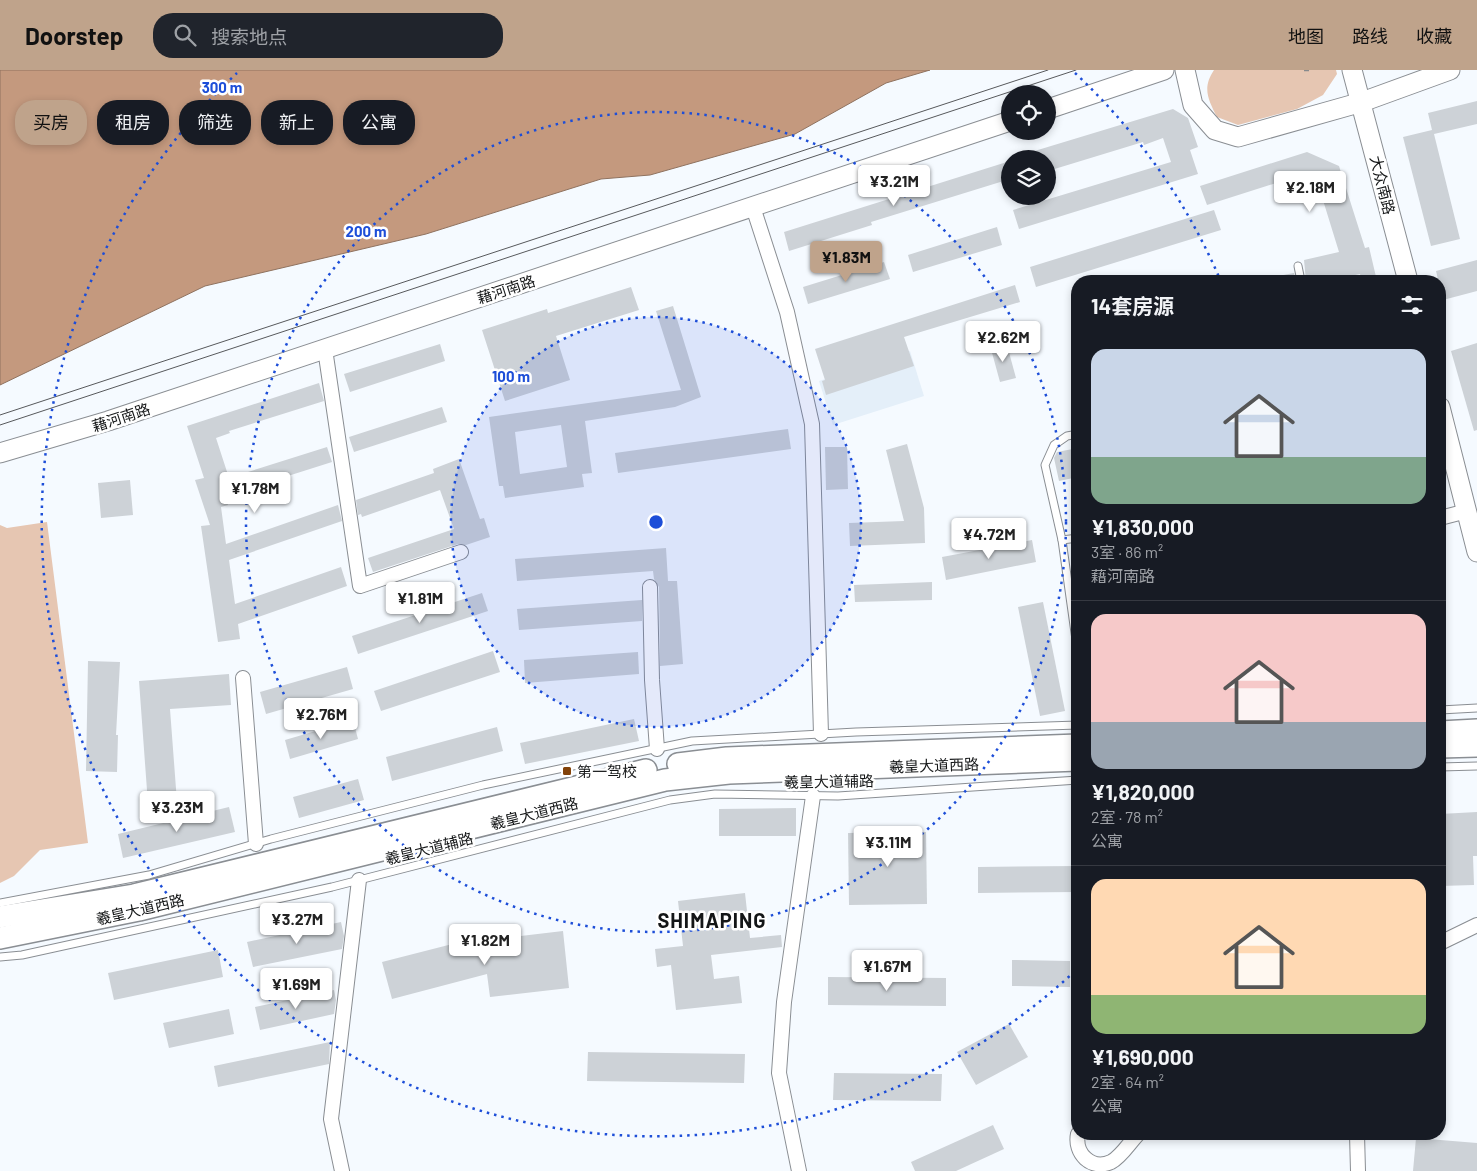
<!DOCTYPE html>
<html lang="zh">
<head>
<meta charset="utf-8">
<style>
  body { margin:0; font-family:Barlow,"Noto Sans SC",sans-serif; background:#20242c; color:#f1f3f6; height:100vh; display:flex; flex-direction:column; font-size:19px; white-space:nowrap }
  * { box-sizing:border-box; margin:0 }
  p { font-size:16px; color:#9ea1a6 }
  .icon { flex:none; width:28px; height:28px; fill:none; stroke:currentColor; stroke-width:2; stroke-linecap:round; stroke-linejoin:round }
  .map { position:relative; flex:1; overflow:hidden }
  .side { position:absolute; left:1071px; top:205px; width:375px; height:865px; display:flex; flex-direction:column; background:#171b24; border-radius:20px; box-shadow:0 2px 8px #0003 }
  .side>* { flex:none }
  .hud { position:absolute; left:15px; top:30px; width:475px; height:45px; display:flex; gap:10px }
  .fabs { position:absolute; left:1001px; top:15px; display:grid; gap:10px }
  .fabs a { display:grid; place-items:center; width:55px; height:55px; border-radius:50%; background:#171b24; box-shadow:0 2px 8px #0003; font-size:25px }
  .price { position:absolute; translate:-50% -42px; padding:0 11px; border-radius:5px; background:#fff; color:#222; font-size:16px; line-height:32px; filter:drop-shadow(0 1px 2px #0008) }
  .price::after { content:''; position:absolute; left:50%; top:30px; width:15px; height:11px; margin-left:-8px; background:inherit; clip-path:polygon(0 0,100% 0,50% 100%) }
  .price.selected { background:#bfa38b; color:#111 }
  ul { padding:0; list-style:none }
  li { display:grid; align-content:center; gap:10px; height:265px; padding:0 20px }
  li+li { border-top:1px solid #363941 }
  li span { display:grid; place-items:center; height:155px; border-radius:15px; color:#555 }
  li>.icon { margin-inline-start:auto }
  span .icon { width:90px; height:90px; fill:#fffc; stroke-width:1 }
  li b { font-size:21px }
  h2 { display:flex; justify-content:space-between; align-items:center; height:60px; padding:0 20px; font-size:21px }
  .tag { padding:0 18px; border-radius:20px; background:#171b24; box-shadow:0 2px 8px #0003; font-size:18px; line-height:45px }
  .tag.selected { background:#bfa38b; color:#111 }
  header { display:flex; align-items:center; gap:30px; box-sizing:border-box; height:70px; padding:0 25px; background:#bfa38b; color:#111 }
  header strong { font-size:24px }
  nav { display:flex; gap:28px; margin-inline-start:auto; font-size:18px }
  .search { width:350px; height:45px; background:#20242c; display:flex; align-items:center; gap:12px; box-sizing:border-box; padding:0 18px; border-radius:20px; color:#9ea1a6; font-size:19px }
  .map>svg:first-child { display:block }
  .built { fill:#e4eff9 }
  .green { fill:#e6c6b2 }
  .water { fill:#c4997e; stroke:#8f725f }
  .building { fill:#cdd2d7; fill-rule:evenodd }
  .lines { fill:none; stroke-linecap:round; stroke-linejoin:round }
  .lane-casing { stroke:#8a8e93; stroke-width:9 }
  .street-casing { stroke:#8a8e93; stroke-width:16 }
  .secondary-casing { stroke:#8a8e93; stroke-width:21 }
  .primary-casing { stroke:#8a8e93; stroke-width:24 }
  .path { stroke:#878a8d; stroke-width:2.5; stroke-dasharray:5 2.5; stroke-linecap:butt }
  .lane { stroke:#fff; stroke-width:7 }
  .street { stroke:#fff; stroke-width:14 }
  .secondary { stroke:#fff; stroke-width:19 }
  .primary { stroke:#fff; stroke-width:21 }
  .tram { stroke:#57595c; stroke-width:1 }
  .ring { fill:none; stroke:#1d4ed8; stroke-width:2.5; stroke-dasharray:2.5 5 }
  .poi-dot { fill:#824209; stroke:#fff; stroke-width:2 }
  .labels { text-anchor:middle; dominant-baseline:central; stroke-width:5; stroke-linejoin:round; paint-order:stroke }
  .street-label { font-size:15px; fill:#141617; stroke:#fff }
  .poi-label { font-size:15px; fill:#141617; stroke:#fff; text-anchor:start }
  .district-label { font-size:20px; font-weight:bold; letter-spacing:1px; fill:#141617; stroke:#fff }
  .centre { fill:#1d4ed8; stroke:#fff; stroke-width:2.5 }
  .ring-label { font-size:15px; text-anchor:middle; font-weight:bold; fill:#1d4ed8; stroke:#fff; stroke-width:5; stroke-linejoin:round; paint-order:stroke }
</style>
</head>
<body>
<header>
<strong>Doorstep</strong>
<div class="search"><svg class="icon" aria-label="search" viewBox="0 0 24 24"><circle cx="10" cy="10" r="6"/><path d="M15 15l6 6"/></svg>搜索地点</div>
<nav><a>地图</a><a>路线</a><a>收藏</a></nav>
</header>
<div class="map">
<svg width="1477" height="1101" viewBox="0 0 1477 1101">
  <rect width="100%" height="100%" fill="#f5faff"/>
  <!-- built -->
  <polygon class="built" points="910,281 924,326 833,355 819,311"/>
  <!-- green -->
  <g class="green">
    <path d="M1214,0H1336L1337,4L1323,25L1297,39L1238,55L1217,47C1208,29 1202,18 1214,0Z"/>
    <polygon points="47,452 88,773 40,780 14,806 0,813 0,455 7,458"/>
  </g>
  <!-- water -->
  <polygon class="water" points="0,0 930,0 886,13 795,64 650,105 601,109 426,164 205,216 0,315"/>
  <!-- building -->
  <g class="building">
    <polygon points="1477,31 1477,54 1434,64 1460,169 1431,176 1403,67 1432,60 1428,43"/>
    <polygon points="1173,39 1188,48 1198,77 1190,80 1198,104 1019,159 1013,140 1171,92 1163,68 1144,75 1143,72 1048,101 1048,89 1019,89 1018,86"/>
    <polygon points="1307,82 1339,96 1365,178 1369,177 1377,211 1362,211 1360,204 1327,211 1306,211 1304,190 1339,182 1314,101 1207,135 1200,116"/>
    <polygon points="1010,91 1010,109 871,152 872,155 789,181 784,162"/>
    <polygon points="1214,140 1221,160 1036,217 1030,197"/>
    <polygon points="997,157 1002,175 913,202 908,185"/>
    <polygon points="1477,190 1477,221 1443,230 1436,201"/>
    <polygon points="884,192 890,209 808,234 803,217"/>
    <polygon points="1294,203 1296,211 1279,211 1278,206"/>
    <polygon points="1015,215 1020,232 904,267 914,296 826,325 822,311 825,310 815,279"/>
    <polygon points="631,217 639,240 556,266 570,310 505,331 482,260 547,239 548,243"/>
    <path d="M673,236L701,327L675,337L585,351L592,403L582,404L584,417L505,428L503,416H499L489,347L681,320L656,241ZM561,355L567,397L520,404L515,362Z"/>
    <polygon points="1477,273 1477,360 1474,361 1451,281"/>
    <polygon points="440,274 445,291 350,322 344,304"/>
    <polygon points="1007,275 1016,308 1000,312 991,279"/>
    <polygon points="319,313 324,331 229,361 230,363 216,368 229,408 327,377 332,392 225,426 228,435 221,437 226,474 338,435 342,451 229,490 235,534 341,497 347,516 238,554 240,569 218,572 201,456 210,455 195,410 204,408 187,356"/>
    <polygon points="442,337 447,352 354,382 349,367"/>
    <polygon points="788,359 791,379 618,403 615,383"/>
    <polygon points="907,374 924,438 925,473 850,476 849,453 904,451 886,380"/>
    <polygon points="825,377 847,377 848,419 826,420"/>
    <polygon points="1078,378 1078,407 1059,411 1054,388 1057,382"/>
    <polygon points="459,389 480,449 484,448 490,467 466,475 458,474 373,502 368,488 454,459 440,420 362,447 361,444 358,445 356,430 434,403 433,399"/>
    <polygon points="130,410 133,445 101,448 98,413"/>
    <polygon points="1032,470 1036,492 946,510 942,487"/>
    <polygon points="666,478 668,511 677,511 683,594 660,596 659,517 654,509 653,501 517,511 515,489"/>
    <polygon points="932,512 932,530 855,532 854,515"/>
    <polygon points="482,523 488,541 358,584 352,566"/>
    <polygon points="642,530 642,551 519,560 517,539"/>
    <polygon points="1043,532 1065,641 1040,646 1018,537"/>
    <polygon points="493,581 500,602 381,641 374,621"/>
    <polygon points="638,582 639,604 525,613 524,590"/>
    <polygon points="88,591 120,592 116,665 118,665 117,702 86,701"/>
    <polygon points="347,597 353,619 266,644 260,622"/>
    <polygon points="229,604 231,635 170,639 177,732 148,734 139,611"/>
    <polygon points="634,649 639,671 525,694 520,673"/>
    <polygon points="353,650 358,669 290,689 285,670"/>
    <polygon points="497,657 503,681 392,711 386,687"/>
    <polygon points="358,709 364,730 299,748 293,727"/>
    <polygon points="229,737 235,762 123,788 118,764"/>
    <polygon points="796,738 796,766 719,766 719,739"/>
    <polygon points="1477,742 1477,786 1473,786 1474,815 1440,816 1440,744"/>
    <polygon points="926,762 927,834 849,835 848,763"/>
    <polygon points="1078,796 1078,822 978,823 978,797"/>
    <polygon points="745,823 750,868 781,865 782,877 711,885 714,909 739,906 742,933 676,940 671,895 657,897 655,879 683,876 678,831"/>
    <polygon points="341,852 344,866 342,879 253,897 247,872"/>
    <polygon points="563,861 569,918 490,927 487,904 392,929 382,892 468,870 469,872"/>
    <polygon points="218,880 223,907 114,930 108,903"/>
    <polygon points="1012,890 1070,891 1070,917 1012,916"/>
    <polygon points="828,907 946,908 946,936 828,935"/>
    <polygon points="334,920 336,930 334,944 260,960 255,937"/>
    <polygon points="229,939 234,964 169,978 163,953"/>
    <polygon points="1009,954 1028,987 976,1015 957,982"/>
    <polygon points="330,972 329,994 218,1017 214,996"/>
    <polygon points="588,982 745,984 744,1013 587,1011"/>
    <polygon points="834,1003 942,1004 941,1031 833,1030"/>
    <polygon points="993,1055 1004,1079 956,1101 915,1101 911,1092"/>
    <polygon points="1416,1068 1477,1073 1477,1101 1413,1101"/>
  </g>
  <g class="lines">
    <!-- lane casing -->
    <g class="lane-casing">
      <g id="lane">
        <polyline points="1298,196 1301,211"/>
        <polyline points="1078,468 1062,470 1078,584"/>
        <polyline points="1062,470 1045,395 1054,375 1067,366 1078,364"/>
        <polyline points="1440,640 1477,638"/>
        <polyline points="1440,697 1477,696"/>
        <polyline points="0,833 149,805 271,769 483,715 692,671 856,662 1078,655"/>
        <polyline points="0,887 22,885 332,817 670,730 715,724 838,726 1078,710"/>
      </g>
    </g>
    <!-- street casing -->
    <g class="street-casing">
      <g id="street">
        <polyline points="753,137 787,242 812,354 821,664"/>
        <polyline points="325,279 360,516 461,482"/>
        <polyline points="1440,448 1467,441"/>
        <polyline points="650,517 652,610 657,679"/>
        <polyline points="243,608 256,774"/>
        <polyline points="1440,873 1477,855"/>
        <path d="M1078,1064C1074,1083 1091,1101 1111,1092C1121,1087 1130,1072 1138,1064"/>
        <polyline points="1357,1064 1358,1101"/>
        <polyline points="342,1101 331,1049 359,810"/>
        <polyline points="799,1101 779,1003 784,932 813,726"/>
      </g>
    </g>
    <!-- secondary casing -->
    <g class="secondary-casing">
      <g id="secondary">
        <polyline points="1185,0 1193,35 1215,60 1238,67 1362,32 1450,0"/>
        <polyline points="1352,0 1408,211"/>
        <polyline points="1048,39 1164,0"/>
        <polyline points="1440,337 1477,482"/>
        <polyline points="0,383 108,351 1010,51"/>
      </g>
    </g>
    <!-- primary casing -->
    <g class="primary-casing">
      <g id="primary">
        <polyline points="1440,662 1477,660"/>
        <polyline points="1440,677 1477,676"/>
        <polyline points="678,694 727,688 1078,675"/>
        <polyline points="0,847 134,825 646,700"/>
        <polyline points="0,868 139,840 665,710 729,703 1078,690"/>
      </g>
    </g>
    <!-- path -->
    <polyline class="path" points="1304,0 1311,0"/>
    <!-- lane -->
    <use href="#lane" class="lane"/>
    <!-- street -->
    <use href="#street" class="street"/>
    <!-- secondary -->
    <use href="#secondary" class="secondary"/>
    <!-- primary -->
    <use href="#primary" class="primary"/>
    <!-- tram -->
    <g class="tram">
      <polyline points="0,345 1048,0"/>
      <polyline points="0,355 1076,0"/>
    </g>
  </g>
  <!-- distance rings -->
  <circle cx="656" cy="452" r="205" fill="#1d4ed8" fill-opacity=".12"/>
  <g class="ring">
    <circle cx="656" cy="452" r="205"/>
    <circle cx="656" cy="452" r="410"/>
    <path d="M1075 901A614 614 0 1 1 237 3M1075 3A614 614 0 0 1 1219 207"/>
  </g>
  <!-- markers -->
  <rect class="poi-dot" x="562" y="696" width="10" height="10" rx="2.5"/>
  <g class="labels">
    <!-- street labels -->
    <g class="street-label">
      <text transform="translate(1383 115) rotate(76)">大众南路</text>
      <text transform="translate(506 219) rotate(-18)">藉河南路</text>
      <text transform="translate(121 347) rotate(-18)">藉河南路</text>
      <text transform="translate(934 695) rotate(-2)">羲皇大道西路</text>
      <text transform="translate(829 711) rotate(-1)">羲皇大道辅路</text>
      <text transform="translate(534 743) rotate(-14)">羲皇大道西路</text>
      <text transform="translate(429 778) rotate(-14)">羲皇大道辅路</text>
      <text transform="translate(140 839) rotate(-13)">羲皇大道西路</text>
    </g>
    <!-- poi labels -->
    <g class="poi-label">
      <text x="577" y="701">第一驾校</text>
    </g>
    <!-- district labels -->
    <g class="district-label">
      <text x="712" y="850">SHIMAPING</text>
    </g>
  </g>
  <circle cx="656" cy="452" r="8" class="centre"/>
  <g class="ring-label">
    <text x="222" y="23">300 m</text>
    <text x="366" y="167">200 m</text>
    <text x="511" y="312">100 m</text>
  </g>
</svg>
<div class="fabs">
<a><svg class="icon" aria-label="locate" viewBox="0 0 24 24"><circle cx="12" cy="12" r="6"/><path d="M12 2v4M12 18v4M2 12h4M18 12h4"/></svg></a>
<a><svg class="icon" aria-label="layers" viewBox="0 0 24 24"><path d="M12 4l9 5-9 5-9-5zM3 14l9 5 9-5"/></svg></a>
</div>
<b class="price" style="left:894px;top:137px">¥3.21M</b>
<b class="price" style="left:1310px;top:143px">¥2.18M</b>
<b class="price selected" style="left:846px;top:213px">¥1.83M</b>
<b class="price" style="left:1003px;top:293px">¥2.62M</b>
<b class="price" style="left:255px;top:444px">¥1.78M</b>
<b class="price" style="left:989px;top:490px">¥4.72M</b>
<b class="price" style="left:420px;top:554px">¥1.81M</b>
<b class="price" style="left:321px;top:670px">¥2.76M</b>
<b class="price" style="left:177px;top:763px">¥3.23M</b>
<b class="price" style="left:888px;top:798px">¥3.11M</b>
<b class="price" style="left:297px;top:875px">¥3.27M</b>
<b class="price" style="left:485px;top:896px">¥1.82M</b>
<b class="price" style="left:887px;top:922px">¥1.67M</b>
<b class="price" style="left:296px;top:940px">¥1.69M</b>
<div class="hud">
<a class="tag selected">买房</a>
<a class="tag">租房</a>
<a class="tag">筛选</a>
<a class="tag">新上</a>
<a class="tag">公寓</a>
</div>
<section class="side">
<h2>14套房源<svg class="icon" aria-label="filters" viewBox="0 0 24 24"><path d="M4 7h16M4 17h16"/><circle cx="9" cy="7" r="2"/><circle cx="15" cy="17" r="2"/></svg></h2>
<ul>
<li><span style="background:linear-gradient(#c9d6e8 70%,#7fa58c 0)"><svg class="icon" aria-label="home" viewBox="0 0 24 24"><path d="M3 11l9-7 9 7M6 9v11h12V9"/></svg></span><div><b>¥1,830,000</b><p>3室 · 86 m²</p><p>藉河南路</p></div></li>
<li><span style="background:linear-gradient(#f6c9c9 70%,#9aa5b1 0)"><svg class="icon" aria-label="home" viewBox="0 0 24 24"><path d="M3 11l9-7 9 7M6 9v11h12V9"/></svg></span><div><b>¥1,820,000</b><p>2室 · 78 m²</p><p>公寓</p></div></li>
<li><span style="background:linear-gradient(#ffd9b3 75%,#8fb573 0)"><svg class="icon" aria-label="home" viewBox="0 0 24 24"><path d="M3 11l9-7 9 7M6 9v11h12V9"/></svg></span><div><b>¥1,690,000</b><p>2室 · 64 m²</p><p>公寓</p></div></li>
</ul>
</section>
</div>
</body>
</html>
